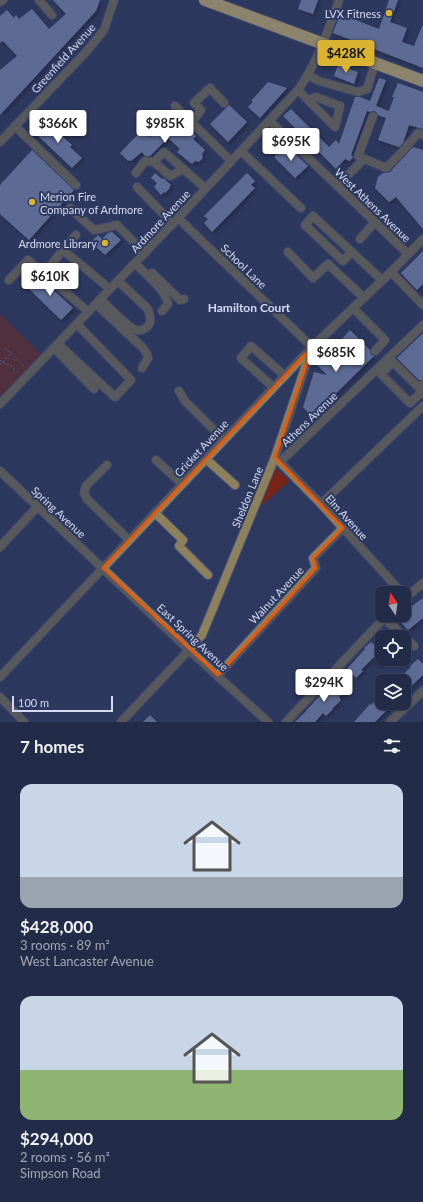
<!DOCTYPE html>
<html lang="en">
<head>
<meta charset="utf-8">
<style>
  body { margin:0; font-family:Lato,sans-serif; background:#2e3752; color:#f1f3f6; height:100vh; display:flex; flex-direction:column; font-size:15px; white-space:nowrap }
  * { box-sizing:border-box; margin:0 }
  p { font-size:13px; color:#a2a7b4 }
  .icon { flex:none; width:22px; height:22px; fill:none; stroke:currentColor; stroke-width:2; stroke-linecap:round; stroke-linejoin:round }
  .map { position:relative; height:722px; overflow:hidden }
  .drawer { display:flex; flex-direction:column; background:#222b47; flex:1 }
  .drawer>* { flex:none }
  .needle { width:26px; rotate:347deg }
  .tools { position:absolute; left:375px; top:586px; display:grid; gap:8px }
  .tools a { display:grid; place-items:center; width:36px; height:36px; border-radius:8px; background:#222b47; box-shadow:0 1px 3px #0004,0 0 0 1px #3f4760; font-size:20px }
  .scale { position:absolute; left:12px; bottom:10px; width:101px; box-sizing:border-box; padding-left:4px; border:2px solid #d3dbf4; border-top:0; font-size:11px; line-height:14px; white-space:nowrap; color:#d3dbf4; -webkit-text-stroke:3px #2e395f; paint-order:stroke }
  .price { position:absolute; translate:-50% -34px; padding:0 9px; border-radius:4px; background:#fff; color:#222; font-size:13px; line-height:26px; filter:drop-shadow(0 1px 2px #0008) }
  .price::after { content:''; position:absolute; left:50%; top:24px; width:12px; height:9px; margin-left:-6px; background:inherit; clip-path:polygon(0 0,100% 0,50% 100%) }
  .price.current { background:#dab333; color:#111 }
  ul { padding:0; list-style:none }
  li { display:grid; align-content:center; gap:8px; height:212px; padding:0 20px }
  li span { display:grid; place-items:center; height:124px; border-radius:12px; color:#555 }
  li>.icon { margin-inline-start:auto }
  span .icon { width:72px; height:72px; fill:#fffc; stroke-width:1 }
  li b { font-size:17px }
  h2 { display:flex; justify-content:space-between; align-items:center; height:48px; padding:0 20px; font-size:17px }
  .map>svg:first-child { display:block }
  .green { fill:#7a2418 }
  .building { fill:#97a6d4; filter:url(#shadow) }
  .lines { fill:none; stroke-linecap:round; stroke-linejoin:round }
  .minor-casing { stroke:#4c567a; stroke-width:10 }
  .highway-casing { stroke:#4c567a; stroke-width:14 }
  .path { stroke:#858ead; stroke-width:1; stroke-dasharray:2 2; stroke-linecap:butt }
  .minor { stroke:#8d805b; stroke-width:8 }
  .highway { stroke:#ffdd7c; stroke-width:12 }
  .marked { fill:none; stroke:#e8590c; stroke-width:3; stroke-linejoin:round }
  .poi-dot { fill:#dab333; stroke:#2e395f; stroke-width:1.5 }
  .labels { text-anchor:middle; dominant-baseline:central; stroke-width:4; stroke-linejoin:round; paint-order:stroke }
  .poi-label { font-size:11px; fill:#d3dbf4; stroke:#2e395f; text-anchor:end }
  .street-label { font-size:11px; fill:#d3dbf4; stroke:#2e395f }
  .neighbourhood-label { font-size:12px; font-weight:bold; fill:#d3dbf4; stroke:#2e395f }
</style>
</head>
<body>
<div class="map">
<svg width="423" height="722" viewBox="0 0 423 722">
  <defs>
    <filter id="shadow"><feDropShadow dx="2" dy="2" stdDeviation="2" flood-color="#0009"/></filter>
  </defs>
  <rect width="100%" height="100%" fill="#2e395f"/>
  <!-- green -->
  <g class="green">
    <polygon points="0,314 41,354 0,397"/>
    <polygon points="275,468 289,481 261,506"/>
  </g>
  <!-- building -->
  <g class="building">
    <polygon points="53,0 100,0 96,11 0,115 0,70 17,56 3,41 0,43 0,16 7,10 14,18 16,15 19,19 32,9 49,29 66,14"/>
    <polygon points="301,0 318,0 313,14 298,9"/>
    <polygon points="389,0 398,0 390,22 407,28 402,42 414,46 423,24 423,68 333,33 340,14 379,29"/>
    <polygon points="338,65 358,72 354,84 334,76"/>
    <polygon points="379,78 386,80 376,106 389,111 394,97 392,97 398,83 423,92 423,129 409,125 403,143 399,147 378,140 386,118 378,115 375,111 370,112 367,111 351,155 353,157 350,161 345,159 336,169 283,116 291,109 329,147 336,140 339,144 355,97 360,97 370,101"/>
    <polygon points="268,82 287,88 260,118 248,107 253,102 251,101"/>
    <polygon points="229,105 247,122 228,142 210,124"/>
    <polygon points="45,121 72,145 70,147 82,158 72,168 35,133"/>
    <polygon points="181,122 196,136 193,139 205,150 202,154 203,158 199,162 195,161 192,164 177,152 180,149 168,138 150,156 145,156 142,152 131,161 129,160 128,161 120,153 143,129 151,137 154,134 156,136 163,129 174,129"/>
    <polygon points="286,145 308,166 295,178 274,157"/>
    <polygon points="413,147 423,150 423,229 396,197 389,202 375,188 378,177 383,173 387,173 390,172"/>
    <polygon points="32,150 74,190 29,240 0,214 0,185"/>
    <polygon points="155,173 162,179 163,178 171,185 169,187 170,188 165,193 164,192 161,195 154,187 157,183 151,178"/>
    <polygon points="247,173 255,181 251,185 255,188 212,232 204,223 208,219 204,216"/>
    <polygon points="112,232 121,240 105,255 91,242 98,235 102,239 108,233"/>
    <polygon points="423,251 423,284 417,290 401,273"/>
    <polygon points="37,275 73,308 61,320 26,286"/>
    <polygon points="350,330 370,350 371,355 374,356 312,417 303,407 314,372 327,375 317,365 327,356 333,361 348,347 341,340"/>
    <polygon points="423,333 423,380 419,380 397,358"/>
    <polygon points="423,598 423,618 408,630 397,618 400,615 404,615 404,612 405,611"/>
    <polygon points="371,642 382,652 382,657 378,661 374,657 361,670 363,671 356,678 347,669 365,649 364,648"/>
    <polygon points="418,659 423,664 423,675 408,689 404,685 404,681 396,681 411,667 410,666"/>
    <polygon points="337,678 347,689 339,697 341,700 332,709 333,709 326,716 323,713 315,722 295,722 306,711 330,684"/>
    <polygon points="382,695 382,703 394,703 375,722 354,722 370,704 371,705"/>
    <polygon points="150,715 157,722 143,722"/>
  </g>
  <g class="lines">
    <!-- minor casing -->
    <g class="minor-casing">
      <g id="minor">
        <polyline points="39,0 52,15"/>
        <polyline points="0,2 3,0"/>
        <polyline points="308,75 319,81 358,92 367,89 375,63"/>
        <polyline points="298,90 335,127 340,106 316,97 308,100"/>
        <polyline points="175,106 231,161"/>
        <polyline points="373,116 358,156 386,168 402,152 418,133 423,135"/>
        <polyline points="270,121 408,254"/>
        <polyline points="192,122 201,110 194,103 210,88 224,103"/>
        <polyline points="15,126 76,185"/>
        <polyline points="0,142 86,52 104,30 114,0"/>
        <polyline points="241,151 301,208"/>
        <polyline points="184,169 170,176 154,162 164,152 205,188"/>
        <polyline points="136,173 145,161 154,162"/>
        <polyline points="337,186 364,159"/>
        <polyline points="137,187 173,224"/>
        <polyline points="70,208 94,230 117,225 145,253"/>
        <polyline points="76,235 63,250 110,289"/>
        <polyline points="360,239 375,222"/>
        <polyline points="288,252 313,278 328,264 364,298"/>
        <polyline points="352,252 343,261 305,225 313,216 382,280"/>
        <path d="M135,263C145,274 165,289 168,304L162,311"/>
        <polyline points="50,266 63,250"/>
        <polyline points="391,272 423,305"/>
        <polyline points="152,273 180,300 184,299"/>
        <polyline points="9,280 28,260 84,308 88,312"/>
        <path d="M100,299C109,307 127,327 136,330C140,331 145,329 148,326C152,321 150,314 147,308L118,281"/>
        <polyline points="96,304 143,348 147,354 148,358 142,368"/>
        <polyline points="353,308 385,340 375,351"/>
        <polyline points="58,344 115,397 131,380 77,324"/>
        <polyline points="54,348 94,389"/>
        <polyline points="273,387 241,358 251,346 285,376"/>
        <polyline points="419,388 422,392 410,403 381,374 393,362 419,388 422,385"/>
        <polyline points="179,391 185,401 224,440"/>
        <path d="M0,404L178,218L298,90C317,63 328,31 339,0"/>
        <polyline points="206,459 235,485"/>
        <polyline points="277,459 321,504 402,593"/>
        <polyline points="156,460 182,484"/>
        <polyline points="280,462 423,325"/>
        <polyline points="107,465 86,486 84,493 87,499 129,540"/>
        <polyline points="0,471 189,650 268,722"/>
        <polyline points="321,504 423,406"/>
        <polyline points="155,513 183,540 179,546 208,575"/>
        <polyline points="0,547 37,507"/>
        <polyline points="404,599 423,583"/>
        <polyline points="384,618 414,646"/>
        <polyline points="218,675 316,568 313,558 343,528"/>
        <polyline points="0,677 312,347 391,272 423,239"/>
        <polyline points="0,697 24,722"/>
        <polyline points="121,722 189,650 202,635 275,457 312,347 178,218"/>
        <polyline points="286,722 387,615"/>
        <polyline points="390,722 423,691"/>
      </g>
    </g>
    <!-- highway casing -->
    <g class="highway-casing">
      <polyline id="highway" points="205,0 423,81"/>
    </g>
    <!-- path -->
    <g class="path">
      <polyline points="5,348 25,367"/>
      <polyline points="0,360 2,362 10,365 19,373"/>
      <polyline points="0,365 10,354"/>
    </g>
    <!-- minor -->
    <use href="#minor" class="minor"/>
    <!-- highway -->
    <use href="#highway" class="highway"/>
  </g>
  <!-- marked area -->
  <path d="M0 0H423V722H0ZM312,347L275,457L343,528L313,558L316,568L218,675L103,568Z" fill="#2e395f" fill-opacity=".55" fill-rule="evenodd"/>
  <path class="marked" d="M312,347L275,457L343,528L313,558L316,568L218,675L103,568Z"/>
  <!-- markers -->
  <g class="poi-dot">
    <circle cx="389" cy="13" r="4"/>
    <circle cx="32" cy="202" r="4"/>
    <circle cx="105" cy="243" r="4"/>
  </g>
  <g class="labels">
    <!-- poi labels -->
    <g class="poi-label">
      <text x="381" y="13">LVX Fitness</text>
      <text x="40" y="196" text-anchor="start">Merion Fire<tspan x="40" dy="13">Company of Ardmore</tspan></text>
      <text x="97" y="243">Ardmore Library</text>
    </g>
    <!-- street labels -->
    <g class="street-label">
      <text transform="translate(63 58) rotate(-48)">Greenfield Avenue</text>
      <text transform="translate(373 205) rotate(44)">West Athens Avenue</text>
      <text transform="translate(160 221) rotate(-47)">Ardmore Avenue</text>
      <text transform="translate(244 266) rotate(44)">School Lane</text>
      <text transform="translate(309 419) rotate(-44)">Athens Avenue</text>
      <text transform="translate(201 448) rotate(-47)">Cricket Avenue</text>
      <text transform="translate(247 497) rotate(-68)">Sheldon Lane</text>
      <text transform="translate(59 512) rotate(43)">Spring Avenue</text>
      <text transform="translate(347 517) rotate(48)">Elm Avenue</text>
      <text transform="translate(276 595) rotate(-47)">Walnut Avenue</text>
      <text transform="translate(193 637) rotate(43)">East Spring Avenue</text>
    </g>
    <!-- neighbourhood labels -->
    <g class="neighbourhood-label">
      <text x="249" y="307">Hamilton Court</text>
    </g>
  </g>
</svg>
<div class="tools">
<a><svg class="needle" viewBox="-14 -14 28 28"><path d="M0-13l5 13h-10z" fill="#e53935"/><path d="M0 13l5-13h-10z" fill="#a2a7b4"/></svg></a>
<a><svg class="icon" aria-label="locate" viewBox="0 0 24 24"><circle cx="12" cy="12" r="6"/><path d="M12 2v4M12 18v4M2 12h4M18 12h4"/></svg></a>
<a><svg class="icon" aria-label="layers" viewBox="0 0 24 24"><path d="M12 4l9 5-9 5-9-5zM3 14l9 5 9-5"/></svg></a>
</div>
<div class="scale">100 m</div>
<b class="price current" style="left:346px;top:74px">$428K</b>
<b class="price" style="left:58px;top:144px">$366K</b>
<b class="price" style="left:165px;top:144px">$985K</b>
<b class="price" style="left:291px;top:162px">$695K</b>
<b class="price" style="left:50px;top:297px">$610K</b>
<b class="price" style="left:336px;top:373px">$685K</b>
<b class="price" style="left:324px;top:703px">$294K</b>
</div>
<section class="drawer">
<h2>7 homes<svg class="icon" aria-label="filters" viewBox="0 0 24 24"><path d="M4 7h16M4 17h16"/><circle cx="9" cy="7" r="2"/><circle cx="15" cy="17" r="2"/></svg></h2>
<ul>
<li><span style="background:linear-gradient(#c9d6e8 75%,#9aa5b1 0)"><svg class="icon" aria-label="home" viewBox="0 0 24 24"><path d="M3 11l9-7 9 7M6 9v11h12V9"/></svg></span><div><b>$428,000</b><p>3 rooms · 89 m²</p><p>West Lancaster Avenue</p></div></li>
<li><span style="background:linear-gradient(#c9d6e8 60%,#8fb573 0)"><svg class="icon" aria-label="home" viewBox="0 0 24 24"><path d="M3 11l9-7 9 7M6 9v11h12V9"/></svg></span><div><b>$294,000</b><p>2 rooms · 56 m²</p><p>Simpson Road</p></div></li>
</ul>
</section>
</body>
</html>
